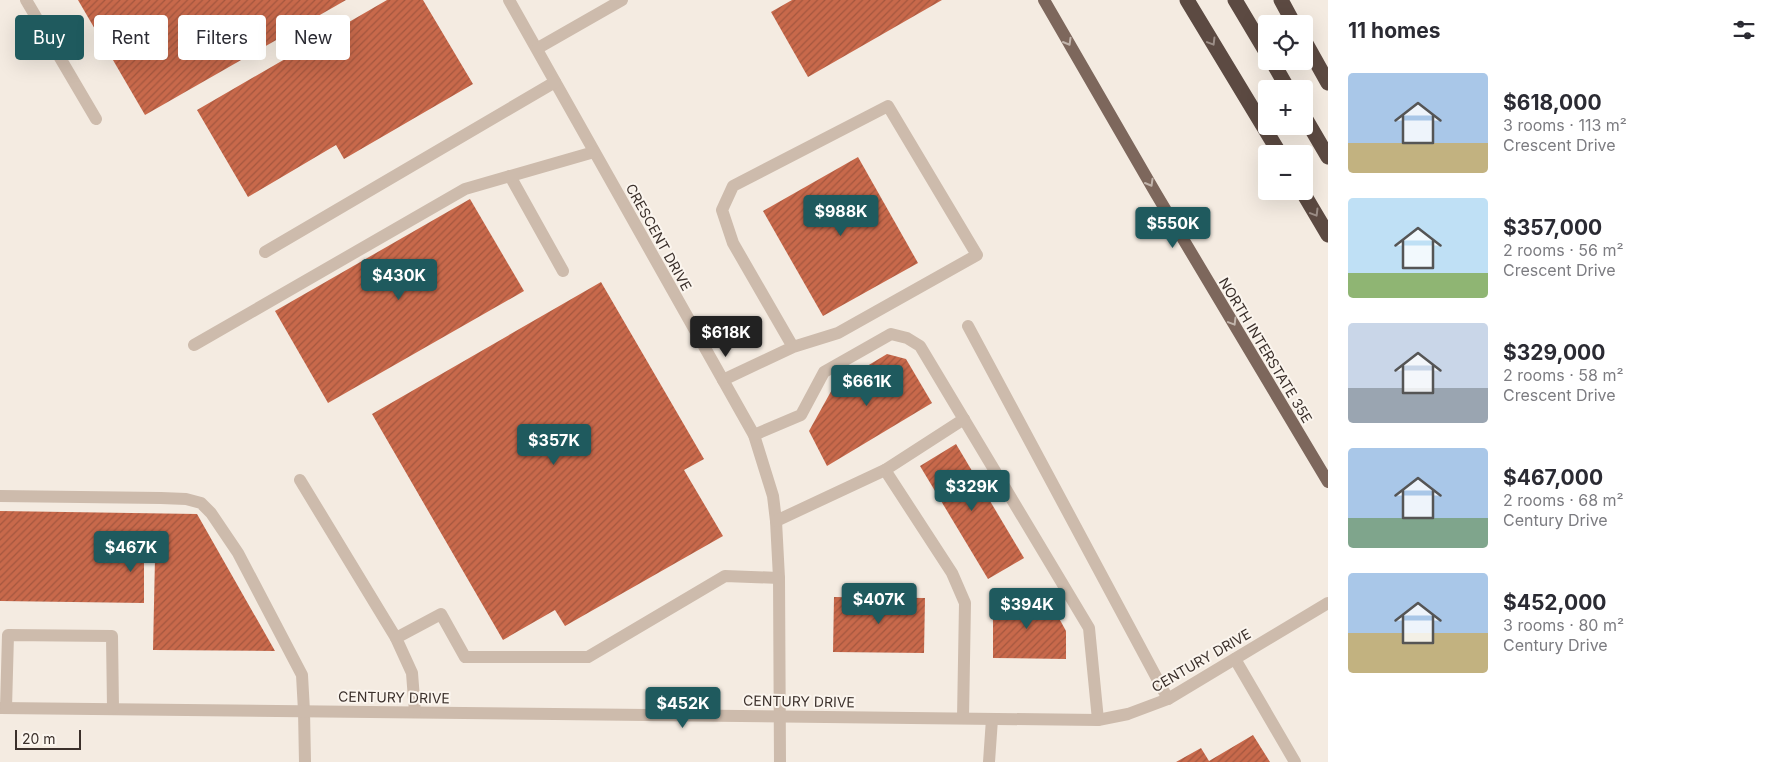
<!DOCTYPE html>
<html lang="en">
<head>
<meta charset="utf-8">
<style>
  body { margin:0; font-family:Inter,sans-serif; background:#f7f7f7; color:#2b2b33; height:100vh; display:flex; flex-direction:column; font-size:19px; white-space:nowrap }
  * { box-sizing:border-box; margin:0 }
  p { font-size:16px; color:#7c7c81 }
  .icon { flex:none; width:28px; height:28px; fill:none; stroke:currentColor; stroke-width:2; stroke-linecap:round; stroke-linejoin:round }
  .map { position:relative; flex:1; overflow:hidden }
  .drawer { display:flex; flex-direction:column; background:#fff; width:450px }
  .drawer>* { flex:none }
  .guide { position:absolute; left:15px; top:15px; width:475px; height:45px; display:flex; gap:10px }
  .tools { position:absolute; left:1258px; top:15px; display:grid; gap:10px }
  .tools a { display:grid; place-items:center; width:55px; height:55px; border-radius:5px; background:#fff; box-shadow:0 5px 20px #0002; font-size:25px }
  .scale { position:absolute; left:15px; bottom:12px; width:66px; box-sizing:border-box; padding-left:5px; border:2px solid #3b302b; border-top:0; font-size:14px; line-height:18px; white-space:nowrap; color:#3b302b; -webkit-text-stroke:4px #fbf5ee; paint-order:stroke }
  .price { position:absolute; translate:-50% -42px; padding:0 11px; border-radius:5px; background:#1f5a5e; color:#fff; font-size:16px; line-height:32px; filter:drop-shadow(0 1px 2px #0008) }
  .price::after { content:''; position:absolute; left:50%; top:30px; width:15px; height:11px; margin-left:-8px; background:inherit; clip-path:polygon(0 0,100% 0,50% 100%) }
  .price.current { background:#222; color:#fff }
  ul { padding:0; list-style:none }
  li { display:flex; align-items:center; gap:15px; height:125px; padding:0 20px }
  li span { display:grid; place-items:center; flex:none; width:140px; height:100px; border-radius:5px; color:#555 }
  li>.icon { margin-inline-start:auto }
  span .icon { width:60px; height:60px; fill:#fffc; stroke-width:1 }
  li b { font-size:21px }
  h2 { display:flex; justify-content:space-between; align-items:center; height:60px; padding:0 20px; font-size:21px }
  .tag { padding:0 18px; border-radius:5px; background:#fff; box-shadow:0 5px 20px #0002; font-size:18px; line-height:45px }
  .tag.current { background:#1f5a5e; color:#fff }
  main { display:flex; flex:1; min-height:0 }
  .map>svg:first-child { display:block }
  .building { fill:url(#building-hatch) }
  .lines { fill:none; stroke-linecap:round; stroke-linejoin:round }
  .minor { stroke:#cdbbac; stroke-width:12 }
  .major { stroke:#7d675c; stroke-width:12 }
  .highway { stroke:#5c4a42; stroke-width:15 }
  .oneway { stroke:#c2b5ac }
  .oneway2 { stroke:#9c8e87 }
  .labels { text-anchor:middle; dominant-baseline:central; stroke-width:4; stroke-linejoin:round; paint-order:stroke }
  .street-label { font-size:14px; fill:#3b302b; stroke:#fbf5ee }
</style>
</head>
<body>
<main>
<div class="map">
<svg width="1328" height="762" viewBox="0 0 1328 762">
  <defs>
    <pattern id="building-hatch" width="6" height="6" patternUnits="userSpaceOnUse" patternTransform="scale(1.25)"><rect width="6" height="6" fill="#c8694b"/><path d="M-1 1l2-2M0 6l6-6M5 7l2-2" fill="none" stroke="#a4573f"/></pattern>
  </defs>
  <rect width="100%" height="100%" fill="#f4ebe1"/>
  <!-- building -->
  <g class="building">
    <polygon points="78,0 346,0 145,115"/>
    <polygon points="387,0 423,0 473,84 344,159 336,145 248,197 197,110"/>
    <polygon points="792,0 942,0 808,77 771,12"/>
    <polygon points="858,157 918,263 823,316 763,211"/>
    <polygon points="470,199 524,291 328,403 275,311"/>
    <polygon points="601,282 704,459 684,470 723,536 565,626 555,610 503,640 372,414"/>
    <polygon points="887,354 906,359 932,403 827,466 809,431 834,386"/>
    <polygon points="956,444 1024,558 988,579 920,466"/>
    <polygon points="0,511 197,514 275,651 153,650 155,558 144,558 144,603 0,601"/>
    <polygon points="834,597 925,598 924,653 833,652"/>
    <polygon points="993,599 1049,600 1066,631 1066,659 993,658"/>
    <polygon points="1253,735 1270,762 1176,762 1201,748 1209,761"/>
  </g>
  <g class="lines">
    <!-- minor -->
    <g class="minor">
      <polyline points="26,0 96,119"/>
      <polyline points="509,0 754,435 773,496 776,521 779,578 780,762"/>
      <polyline points="538,48 622,0"/>
      <polyline points="510,176 563,271"/>
      <polyline points="265,252 555,82"/>
      <polyline points="968,326 1168,699"/>
      <polyline points="194,345 465,189 594,152"/>
      <polyline points="723,380 793,347 838,333 977,255 888,106 733,186 722,210 733,243 793,347"/>
      <polyline points="754,435 801,415 824,372 891,334 907,338 920,346 1089,628 1098,720"/>
      <polyline points="885,470 964,419"/>
      <polyline points="300,480 396,638"/>
      <polyline points="0,496 161,498 186,499 201,503 211,513 238,553 302,675 304,711 305,762"/>
      <polyline points="776,521 885,470 952,573 965,603 963,718"/>
      <polyline points="1235,659 1295,762"/>
      <polyline points="0,708 1098,720 1128,714 1168,699 1328,603"/>
      <polyline points="6,708 8,635 112,636 113,708"/>
      <polyline points="415,712 412,673 396,638 441,614 465,657 588,657 725,576 779,578"/>
      <polyline points="989,762 992,719"/>
    </g>
    <!-- major -->
    <polyline class="major" points="1044,0 1155,192 1328,482"/>
    <!-- highway -->
    <g class="highway">
      <polyline points="1187,0 1280,154"/>
      <polyline points="1235,0 1266,52"/>
      <polyline points="1281,0 1294,24"/>
      <polyline points="1304,40 1328,83"/>
      <polyline points="1272,61 1288,89"/>
      <polyline points="1304,116 1328,157"/>
      <polyline points="1302,191 1328,235"/>
    </g>
  </g>
  <!-- one-way arrows -->
  <defs><path id="oneway-chevron" d="M-2-3.5L2.5 0L-2 3.5" fill="none" stroke-width="1.6" stroke-linecap="round" stroke-linejoin="round" transform="scale(1.25)"/></defs>
  <g class="oneway">
    <use href="#oneway-chevron" transform="translate(1068 42) rotate(60)"/>
    <use href="#oneway-chevron" transform="translate(1150 183) rotate(60)"/>
    <use href="#oneway-chevron" transform="translate(1233 322) rotate(59)"/>
  </g>
  <g class="oneway2">
    <use href="#oneway-chevron" transform="translate(1212 42) rotate(59)"/>
    <use href="#oneway-chevron" transform="translate(1315 213) rotate(59)"/>
  </g>
  <g class="labels">
    <!-- street labels -->
    <g class="street-label">
      <text transform="translate(659 237) rotate(61)">CRESCENT DRIVE</text>
      <text transform="translate(1266 350) rotate(59)">NORTH INTERSTATE 35E</text>
      <text transform="translate(1201 660) rotate(-30)">CENTURY DRIVE</text>
      <text transform="translate(394 697) rotate(1)">CENTURY DRIVE</text>
      <text transform="translate(799 701) rotate(1)">CENTURY DRIVE</text>
    </g>
  </g>
</svg>
<div class="tools">
<a><svg class="icon" aria-label="locate" viewBox="0 0 24 24"><circle cx="12" cy="12" r="6"/><path d="M12 2v4M12 18v4M2 12h4M18 12h4"/></svg></a>
<a>+</a>
<a>−</a>
</div>
<div class="scale">20 m</div>
<b class="price" style="left:841px;top:237px">$988K</b>
<b class="price" style="left:1173px;top:249px">$550K</b>
<b class="price" style="left:399px;top:301px">$430K</b>
<b class="price current" style="left:726px;top:358px">$618K</b>
<b class="price" style="left:867px;top:407px">$661K</b>
<b class="price" style="left:554px;top:466px">$357K</b>
<b class="price" style="left:972px;top:512px">$329K</b>
<b class="price" style="left:131px;top:573px">$467K</b>
<b class="price" style="left:879px;top:625px">$407K</b>
<b class="price" style="left:1027px;top:630px">$394K</b>
<b class="price" style="left:683px;top:729px">$452K</b>
<div class="guide">
<a class="tag current">Buy</a>
<a class="tag">Rent</a>
<a class="tag">Filters</a>
<a class="tag">New</a>
</div>
</div>
<section class="drawer">
<h2>11 homes<svg class="icon" aria-label="filters" viewBox="0 0 24 24"><path d="M4 7h16M4 17h16"/><circle cx="9" cy="7" r="2"/><circle cx="15" cy="17" r="2"/></svg></h2>
<ul>
<li><span style="background:linear-gradient(#a9c7e8 70%,#c2b280 0)"><svg class="icon" aria-label="home" viewBox="0 0 24 24"><path d="M3 11l9-7 9 7M6 9v11h12V9"/></svg></span><div><b>$618,000</b><p>3 rooms · 113 m²</p><p>Crescent Drive</p></div></li>
<li><span style="background:linear-gradient(#bfe0f5 75%,#8fb573 0)"><svg class="icon" aria-label="home" viewBox="0 0 24 24"><path d="M3 11l9-7 9 7M6 9v11h12V9"/></svg></span><div><b>$357,000</b><p>2 rooms · 56 m²</p><p>Crescent Drive</p></div></li>
<li><span style="background:linear-gradient(#c9d6e8 65%,#9aa5b1 0)"><svg class="icon" aria-label="home" viewBox="0 0 24 24"><path d="M3 11l9-7 9 7M6 9v11h12V9"/></svg></span><div><b>$329,000</b><p>2 rooms · 58 m²</p><p>Crescent Drive</p></div></li>
<li><span style="background:linear-gradient(#a9c7e8 70%,#7fa58c 0)"><svg class="icon" aria-label="home" viewBox="0 0 24 24"><path d="M3 11l9-7 9 7M6 9v11h12V9"/></svg></span><div><b>$467,000</b><p>2 rooms · 68 m²</p><p>Century Drive</p></div></li>
<li><span style="background:linear-gradient(#a9c7e8 60%,#c2b280 0)"><svg class="icon" aria-label="home" viewBox="0 0 24 24"><path d="M3 11l9-7 9 7M6 9v11h12V9"/></svg></span><div><b>$452,000</b><p>3 rooms · 80 m²</p><p>Century Drive</p></div></li>
</ul>
</section>
</main>
</body>
</html>
